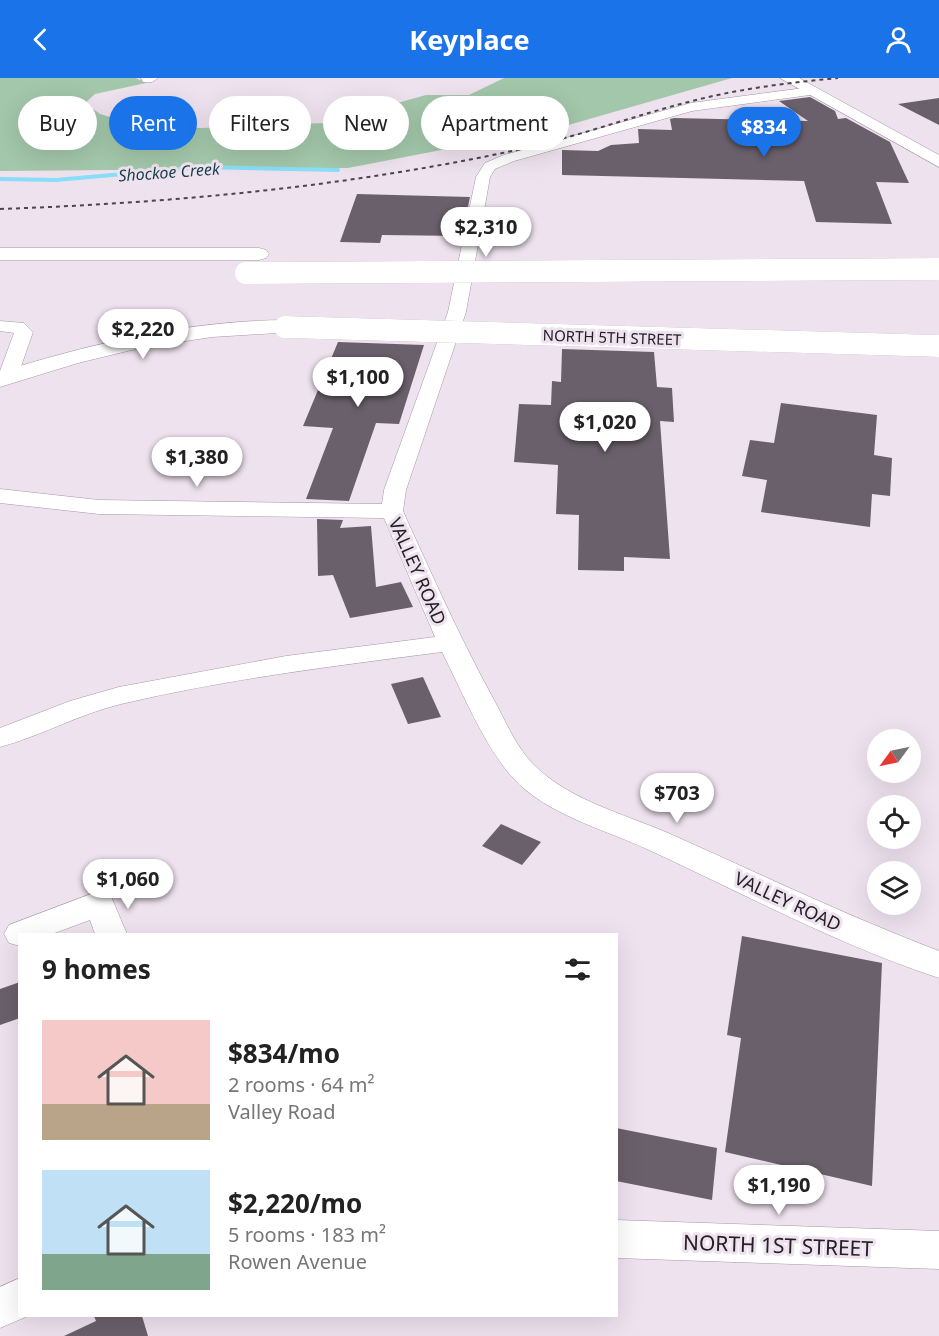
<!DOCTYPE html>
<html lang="en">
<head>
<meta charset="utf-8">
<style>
  body { margin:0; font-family:"Noto Sans",sans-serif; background:#f2f2f2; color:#222; height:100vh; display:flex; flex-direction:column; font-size:22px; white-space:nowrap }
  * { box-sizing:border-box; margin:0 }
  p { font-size:20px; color:#767676 }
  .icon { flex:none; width:33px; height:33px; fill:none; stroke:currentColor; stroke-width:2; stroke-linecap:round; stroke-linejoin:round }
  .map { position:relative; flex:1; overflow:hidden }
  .side { position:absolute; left:18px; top:855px; width:600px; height:384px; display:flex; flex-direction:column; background:#fff; border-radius:0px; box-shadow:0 6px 24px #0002 }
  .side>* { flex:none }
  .banner { position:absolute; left:18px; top:18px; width:600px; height:54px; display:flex; gap:12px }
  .needle { width:39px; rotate:237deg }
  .buttons { position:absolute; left:867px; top:651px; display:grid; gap:12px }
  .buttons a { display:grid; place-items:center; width:54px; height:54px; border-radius:50%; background:#fff; box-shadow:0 6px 24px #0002; font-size:30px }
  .price { position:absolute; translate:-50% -51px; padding:0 14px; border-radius:21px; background:#fff; color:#222; font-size:20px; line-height:39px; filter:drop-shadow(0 2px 3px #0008) }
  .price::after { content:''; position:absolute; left:50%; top:36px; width:18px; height:14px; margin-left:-9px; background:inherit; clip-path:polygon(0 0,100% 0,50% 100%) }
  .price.current { background:#1a73e8; color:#fff }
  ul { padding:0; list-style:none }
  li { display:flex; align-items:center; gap:18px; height:150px; padding:0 24px }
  li span { display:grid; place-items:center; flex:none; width:168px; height:120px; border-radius:0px; color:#555 }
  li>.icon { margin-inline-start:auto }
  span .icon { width:72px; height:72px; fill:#fffc; stroke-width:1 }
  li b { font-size:26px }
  h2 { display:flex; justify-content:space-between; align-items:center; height:72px; padding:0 24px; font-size:26px }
  .chip { padding:0 21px; border-radius:27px; background:#fff; box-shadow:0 6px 24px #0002; font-size:21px; line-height:54px }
  .chip.current { background:#1a73e8; color:#fff }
  header { display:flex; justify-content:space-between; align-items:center; height:78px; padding:0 24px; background:#1a73e8; color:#fff; font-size:27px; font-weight:700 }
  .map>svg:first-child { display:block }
  .green { fill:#a3c7aa }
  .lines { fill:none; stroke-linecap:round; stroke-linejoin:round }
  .stream { stroke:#89ddf7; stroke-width:4 }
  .building { fill:#6a606b }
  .minor-casing { stroke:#a398a4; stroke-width:1 }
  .major-casing { stroke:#a398a4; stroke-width:1 }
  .highway-casing { stroke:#a398a4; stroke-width:1 }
  .minor { fill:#fff; fill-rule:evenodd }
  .major { fill:#fff; fill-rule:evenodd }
  .highway { fill:#fff; fill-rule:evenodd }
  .rail { stroke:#4b454c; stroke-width:2; stroke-dasharray:4 4; stroke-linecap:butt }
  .major-bridge-casing { stroke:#a398a4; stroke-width:22; stroke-linecap:butt }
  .highway-bridge-casing { stroke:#a398a4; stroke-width:22; stroke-linecap:butt }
  .major-bridge { stroke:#fff; stroke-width:22 }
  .highway-bridge { stroke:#fff; stroke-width:22 }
  .labels { text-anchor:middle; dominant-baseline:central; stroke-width:6; stroke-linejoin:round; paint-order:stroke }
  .far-street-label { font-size:15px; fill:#252025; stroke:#eee2ef }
  .far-water-label { font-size:16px; font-style:italic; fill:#173e49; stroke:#eee2ef }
  .street-label { font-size:18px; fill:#252025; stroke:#eee2ef }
  .near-street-label { font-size:21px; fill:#252025; stroke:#eee2ef }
</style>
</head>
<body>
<header><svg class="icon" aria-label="back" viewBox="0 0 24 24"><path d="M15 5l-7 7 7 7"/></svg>Keyplace<svg class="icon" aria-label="person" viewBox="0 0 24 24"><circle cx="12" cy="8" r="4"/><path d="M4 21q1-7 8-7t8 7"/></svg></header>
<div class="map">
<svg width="939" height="1258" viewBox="0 0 939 1258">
  <rect width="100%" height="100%" fill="#eee2ef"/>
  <!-- green -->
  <polygon class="green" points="0,0 136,0 146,5 95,16 85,25 100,36 140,48 201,50 325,45 426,17 469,17 504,0 732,0 565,48 348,90 0,93"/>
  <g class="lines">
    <!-- stream -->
    <polyline class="stream" points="0,101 56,102 202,89 338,92"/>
  </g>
  <!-- building -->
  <g class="building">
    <polygon points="810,19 835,33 838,41 846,40 890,64 909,105 876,104 892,146 816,144 804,103 562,97 562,72 598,73 611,67 639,65 638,51 672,52 670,41 674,40 808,43 779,23"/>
    <polygon points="939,20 939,47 898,26"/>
    <polygon points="357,116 432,118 470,119 462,158 382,157 380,165 340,164"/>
    <polygon points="338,264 424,267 399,346 376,345 349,423 306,421 333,350 303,348"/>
    <polygon points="562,271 654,274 657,309 672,310 674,344 660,343 670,481 624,479 624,493 578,492 579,437 556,436 558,387 514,384 519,326 551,327 552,303 561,304"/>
    <polygon points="781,325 877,337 874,377 892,380 890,418 872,416 870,449 761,434 767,402 742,398 750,362 774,365"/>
    <polygon points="317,441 343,442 340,450 371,448 376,509 401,504 413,529 350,540 333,497 318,498"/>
    <polygon points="423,599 441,639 408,646 391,606"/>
    <polygon points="501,746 541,764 522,787 482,768"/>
    <polygon points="742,858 882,885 872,1108 725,1074 741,960 727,957"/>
    <polygon points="20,904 20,940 0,947 0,911"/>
    <polygon points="616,1050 717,1070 712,1122 616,1103"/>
    <polygon points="94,1238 142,1238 148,1258 64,1258 96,1243"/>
  </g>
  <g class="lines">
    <!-- minor casing -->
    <g class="minor-casing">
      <g id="minor">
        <polygon points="141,0 158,0 152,4 143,4"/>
        <path d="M812,9L817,10L818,13L817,16L692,33L514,83L495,91L490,99L466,234L406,412L403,433C432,497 460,560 494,622C506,644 516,669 534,687C569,722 624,736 668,755C758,795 847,838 939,873V900C839,867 744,816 649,772C604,751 547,737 513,700C484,668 462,613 442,574C334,588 226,601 121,626C79,636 41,658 0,669V650L70,623L119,609L286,578L435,559L384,440L99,436L0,425V411L99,422L382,426L384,412L448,234L476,99L485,85L504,77L691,25Z"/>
        <polygon points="0,243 24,245 33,254 17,300 14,304 0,304 0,293 14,255 0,253"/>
        <polygon points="99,813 110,816 127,856 95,856 90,842 52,856 20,856 20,868 9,865 4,856 9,847"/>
        <polygon points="616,1142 939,1153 939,1191 616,1180"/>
        <polygon points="20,1200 20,1238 28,1238 0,1250 0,1209"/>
      </g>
    </g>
    <!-- major casing -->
    <g class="major-casing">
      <g id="major">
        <polygon points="780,0 799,0 939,77 939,89"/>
        <path d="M285,242L293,244L296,249L293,254L212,259L140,270L78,285L0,309V294C94,265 186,243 285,242Z"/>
      </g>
    </g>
    <!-- highway casing -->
    <g class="highway-casing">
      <polygon id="highway" points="0,170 259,170 266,172 269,176 266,180 259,182 0,182"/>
    </g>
    <!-- minor -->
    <use href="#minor" class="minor"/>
    <!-- major -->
    <use href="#major" class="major"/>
    <!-- highway -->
    <use href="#highway" class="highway"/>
    <!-- rail -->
    <path class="rail" d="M0,131C173,125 343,109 512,73C580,59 645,33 713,18C754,9 796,4 838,0"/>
    <!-- major-bridge casing -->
    <g class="major-bridge-casing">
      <polyline id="major-bridge" points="285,249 939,268"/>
    </g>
    <!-- highway-bridge casing -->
    <g class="highway-bridge-casing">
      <polyline id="highway-bridge" points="246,195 939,191"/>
    </g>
    <!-- major-bridge -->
    <use href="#major-bridge" class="major-bridge"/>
    <!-- highway-bridge -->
    <use href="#highway-bridge" class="highway-bridge"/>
  </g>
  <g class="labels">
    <!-- far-street labels -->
    <g class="far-street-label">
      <text transform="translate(612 259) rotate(2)">NORTH 5TH STREET</text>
    </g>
    <!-- far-water labels -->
    <g class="far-water-label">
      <text transform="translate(169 94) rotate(-4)">Shockoe Creek</text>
    </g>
    <!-- street labels -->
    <g class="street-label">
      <text transform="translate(418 493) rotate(66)">VALLEY ROAD</text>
      <text transform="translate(788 823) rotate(25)">VALLEY ROAD</text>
    </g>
    <!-- near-street labels -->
    <g class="near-street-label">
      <text transform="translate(778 1167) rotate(2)">NORTH 1ST STREET</text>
    </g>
  </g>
</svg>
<div class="buttons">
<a><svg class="needle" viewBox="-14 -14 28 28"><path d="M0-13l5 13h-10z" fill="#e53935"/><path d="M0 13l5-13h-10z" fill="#767676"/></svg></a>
<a><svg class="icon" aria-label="locate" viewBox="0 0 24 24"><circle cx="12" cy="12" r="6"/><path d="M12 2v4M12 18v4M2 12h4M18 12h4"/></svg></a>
<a><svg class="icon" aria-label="layers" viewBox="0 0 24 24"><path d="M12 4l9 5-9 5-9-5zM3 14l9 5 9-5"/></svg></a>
</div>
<b class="price current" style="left:764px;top:80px">$834</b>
<b class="price" style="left:486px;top:180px">$2,310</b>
<b class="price" style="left:143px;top:282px">$2,220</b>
<b class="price" style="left:358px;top:330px">$1,100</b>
<b class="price" style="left:605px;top:375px">$1,020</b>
<b class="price" style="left:197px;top:410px">$1,380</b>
<b class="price" style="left:677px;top:746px">$703</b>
<b class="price" style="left:128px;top:832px">$1,060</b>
<b class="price" style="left:779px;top:1138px">$1,190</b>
<div class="banner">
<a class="chip">Buy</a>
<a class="chip current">Rent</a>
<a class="chip">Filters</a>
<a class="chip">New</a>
<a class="chip">Apartment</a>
</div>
<section class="side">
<h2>9 homes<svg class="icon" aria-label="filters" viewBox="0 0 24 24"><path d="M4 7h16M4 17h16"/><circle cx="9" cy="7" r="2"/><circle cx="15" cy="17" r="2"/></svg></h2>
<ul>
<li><span style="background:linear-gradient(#f6c9c9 70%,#b9a48a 0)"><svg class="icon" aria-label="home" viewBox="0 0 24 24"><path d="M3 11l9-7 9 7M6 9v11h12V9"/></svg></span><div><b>$834/mo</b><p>2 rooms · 64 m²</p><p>Valley Road</p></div></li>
<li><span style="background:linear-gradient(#bfe0f5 70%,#7fa58c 0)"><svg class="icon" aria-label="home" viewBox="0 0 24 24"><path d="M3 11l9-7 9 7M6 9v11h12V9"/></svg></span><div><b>$2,220/mo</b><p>5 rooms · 183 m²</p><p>Rowen Avenue</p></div></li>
</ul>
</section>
</div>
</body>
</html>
